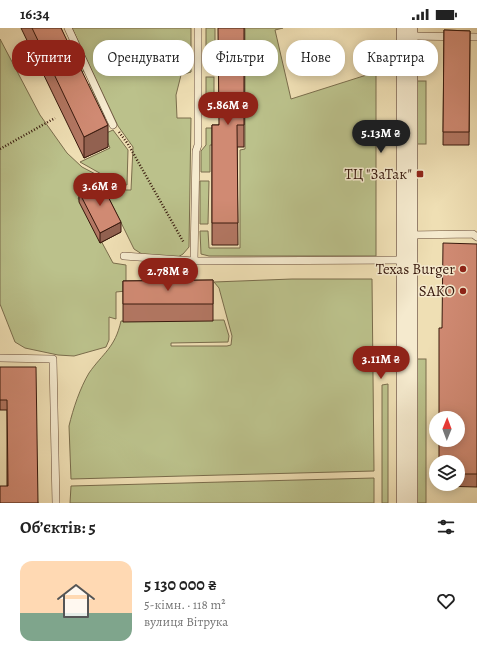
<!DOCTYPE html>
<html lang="uk">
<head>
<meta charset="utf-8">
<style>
  body { margin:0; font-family:Alegreya,serif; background:#f2f2f2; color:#222; height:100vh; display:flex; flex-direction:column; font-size:15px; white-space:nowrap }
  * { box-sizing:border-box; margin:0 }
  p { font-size:13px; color:#767676 }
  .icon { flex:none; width:22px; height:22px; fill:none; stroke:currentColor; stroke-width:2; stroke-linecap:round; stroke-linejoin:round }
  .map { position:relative; height:475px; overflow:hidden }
  .sheet { display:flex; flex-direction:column; background:#fff; flex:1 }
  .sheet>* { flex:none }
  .top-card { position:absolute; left:12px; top:12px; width:453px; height:36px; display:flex; gap:8px }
  .needle { width:26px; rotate:1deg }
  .controls { position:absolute; left:429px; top:383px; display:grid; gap:8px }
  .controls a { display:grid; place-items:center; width:36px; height:36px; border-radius:50%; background:#fff; box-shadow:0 2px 10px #0003; font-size:20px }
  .price { position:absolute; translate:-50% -34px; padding:0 9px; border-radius:14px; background:#8f2418; color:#fff; font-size:13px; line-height:26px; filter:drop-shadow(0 1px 2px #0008) }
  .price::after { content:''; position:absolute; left:50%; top:24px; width:12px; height:9px; margin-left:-6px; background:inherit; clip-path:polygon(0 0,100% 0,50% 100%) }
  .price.selected { background:#222; color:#fff }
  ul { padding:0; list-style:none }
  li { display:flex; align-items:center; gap:12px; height:100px; padding:0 20px }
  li+li { border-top:1px solid #e0e0e0 }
  li span { display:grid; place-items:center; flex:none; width:112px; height:80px; border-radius:12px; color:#555 }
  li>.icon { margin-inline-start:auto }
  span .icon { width:48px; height:48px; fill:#fffc; stroke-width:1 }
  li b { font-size:17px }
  h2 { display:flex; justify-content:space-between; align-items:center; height:48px; padding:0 20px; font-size:17px }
  .chip { padding:0 14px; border-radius:16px; background:#fff; box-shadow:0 2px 10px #0003; font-size:14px; line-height:36px }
  .chip.selected { background:#8f2418; color:#fff }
  .status { display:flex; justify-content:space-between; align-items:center; height:28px; padding:0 20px; background:#fff; direction:ltr }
  .status svg { height:11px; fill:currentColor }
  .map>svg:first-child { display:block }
  .green { fill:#bbc18b; stroke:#7a6d4c }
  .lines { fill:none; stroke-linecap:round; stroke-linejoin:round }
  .service-casing { stroke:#664a37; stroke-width:8 }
  .secondary-casing { stroke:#38190d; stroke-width:22 }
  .path { stroke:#38190d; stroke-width:2.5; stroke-dasharray:1 2; stroke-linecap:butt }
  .service { stroke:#f5eace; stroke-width:7 }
  .secondary { stroke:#f5eace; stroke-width:21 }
  .wall { fill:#b37763; stroke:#38190d }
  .shaded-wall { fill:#926150; stroke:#38190d }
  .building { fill:#d08a73; stroke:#38190d }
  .poi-dot { fill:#8f2418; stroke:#f5eace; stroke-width:1.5 }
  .labels { text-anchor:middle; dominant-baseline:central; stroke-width:3; stroke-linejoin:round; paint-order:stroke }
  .poi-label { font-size:15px; fill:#38190d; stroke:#f5eace; text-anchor:end }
</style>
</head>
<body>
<div class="status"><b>16:34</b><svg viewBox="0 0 49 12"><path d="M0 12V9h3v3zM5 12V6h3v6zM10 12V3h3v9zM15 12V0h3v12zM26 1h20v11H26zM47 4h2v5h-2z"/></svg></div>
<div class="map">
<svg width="477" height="475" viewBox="0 0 477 475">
  <rect width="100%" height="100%" fill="#efdfb4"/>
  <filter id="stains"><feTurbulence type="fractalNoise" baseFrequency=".005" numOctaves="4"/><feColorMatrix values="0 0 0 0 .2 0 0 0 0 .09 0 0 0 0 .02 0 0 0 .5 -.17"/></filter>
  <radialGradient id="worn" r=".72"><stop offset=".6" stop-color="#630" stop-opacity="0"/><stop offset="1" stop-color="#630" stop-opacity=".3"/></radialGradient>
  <!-- green -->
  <g class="green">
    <polygon points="72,0 191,0 191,44 181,47 176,67 177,90 191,90 189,219 183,226 178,229 145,228 134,221 103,158 78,170 113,235 126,237 126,263 116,264 116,291 109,289 109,312 106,319 74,328 58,327 25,320 15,314 0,276 0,11 40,87 67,125 82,139 126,162 131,162 133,119 118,98"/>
    <rect x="206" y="0" width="9" height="34"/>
    <polygon points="245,0 283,0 275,2 291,71 376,44 376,228 209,228 201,226 200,203 208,203 209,220 240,220 240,122 245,121"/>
    <polygon points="69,12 84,43 76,47 61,16"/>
    <rect x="206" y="49" width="8" height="35"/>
    <rect x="417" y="53" width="9" height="63"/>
    <polygon points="90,56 105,88 98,91 82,60"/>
    <polygon points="206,100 215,100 215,117 210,117 210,144 201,144 201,123 206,117"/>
    <polygon points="113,102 128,122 127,157 119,156 80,134 110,120 104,106"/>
    <polygon points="200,153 209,153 208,196 200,196"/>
    <path d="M292,251H372L374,443L71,451L69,398C73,381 80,360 89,345C103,325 115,320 121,293L224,292L229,308L228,314L171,315V318H227L231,317L232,308L219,260L214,254Z"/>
    <rect x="417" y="331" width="9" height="144"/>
    <polygon points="388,356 388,475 382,475 382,357"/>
    <polygon points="374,450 374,475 70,475 71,458"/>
  </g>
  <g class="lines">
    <!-- service casing -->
    <g class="service-casing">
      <g id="service">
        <polyline points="68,0 113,97"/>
        <polyline points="408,8 477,9"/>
        <polyline points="408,207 473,206 477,209"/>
        <polyline points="124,228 194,233 405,232"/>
        <polyline points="194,233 196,123 198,117 198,0"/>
        <polyline points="0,330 53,331 56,475"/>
      </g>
    </g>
    <!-- secondary casing -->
    <g class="secondary-casing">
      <polyline id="secondary" points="407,475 407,0"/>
    </g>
    <!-- path -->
    <g class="path">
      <polyline points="119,104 128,116 184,215"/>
      <polyline points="0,121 55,90"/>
    </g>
    <!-- service -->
    <use href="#service" class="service"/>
    <!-- secondary -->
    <use href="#secondary" class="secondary"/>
  </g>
  <!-- wall -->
  <g class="wall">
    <polygon points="21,0 61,0 108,119 84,130"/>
    <polygon points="244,0 244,119 237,119 238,217 212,217 212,97 219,97"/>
    <polygon points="444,2 470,3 469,117 443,117"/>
    <polygon points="79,164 121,204 100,215 79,174"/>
    <polygon points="477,216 477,459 439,458 439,456 458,456 458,434 442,300"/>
    <polygon points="213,252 213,293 123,294 123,253"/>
    <polygon points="0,339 38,475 7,458 7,382 0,382"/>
  </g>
  <!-- shaded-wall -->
  <g class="shaded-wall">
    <polygon points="108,97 108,119 84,130 84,109"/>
    <polygon points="121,194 121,204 100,215 100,205"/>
  </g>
  <!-- building -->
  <g class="building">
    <polygon points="32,0 61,0 108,97 84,109"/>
    <polygon points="218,0 244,0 244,97 237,97 238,195 212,195 212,97 219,97"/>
    <polygon points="444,2 470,3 469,104 443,104"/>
    <polygon points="100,153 121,194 100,205 79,164"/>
    <polygon points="443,215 477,216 477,446 458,446 458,434 439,434 439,412 458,412 458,390 439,390 439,300 442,300"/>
    <polygon points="213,252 213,276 123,276 123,253"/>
    <polygon points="0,339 36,339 38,475 0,475 0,458 8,458 7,372 0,372"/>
  </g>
  <!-- markers -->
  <g class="poi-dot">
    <rect x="416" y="142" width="8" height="8" rx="2"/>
    <circle cx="463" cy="241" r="4"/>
    <circle cx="463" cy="263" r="4"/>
  </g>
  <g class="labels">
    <!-- poi labels -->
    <g class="poi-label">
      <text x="412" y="146">ТЦ "ЗаТак"</text>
      <text x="455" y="241">Texas Burger</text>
      <text x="455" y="263">SAKO</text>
    </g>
  </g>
  <rect width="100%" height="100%" filter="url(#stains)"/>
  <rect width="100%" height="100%" fill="url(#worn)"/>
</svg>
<div class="controls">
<a><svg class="needle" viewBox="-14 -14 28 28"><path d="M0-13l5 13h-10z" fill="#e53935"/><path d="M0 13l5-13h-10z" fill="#767676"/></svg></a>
<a><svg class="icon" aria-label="layers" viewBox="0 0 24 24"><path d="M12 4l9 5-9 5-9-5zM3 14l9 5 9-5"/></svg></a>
</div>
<b class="price" style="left:228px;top:98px">5.86M ₴</b>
<b class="price selected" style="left:381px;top:126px">5.13M ₴</b>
<b class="price" style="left:100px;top:179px">3.6M ₴</b>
<b class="price" style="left:168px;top:264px">2.78M ₴</b>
<b class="price" style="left:381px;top:352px">3.11M ₴</b>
<div class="top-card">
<a class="chip selected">Купити</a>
<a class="chip">Орендувати</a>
<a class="chip">Фільтри</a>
<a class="chip">Нове</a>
<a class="chip">Квартира</a>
</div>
</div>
<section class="sheet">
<h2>Об’єктів: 5<svg class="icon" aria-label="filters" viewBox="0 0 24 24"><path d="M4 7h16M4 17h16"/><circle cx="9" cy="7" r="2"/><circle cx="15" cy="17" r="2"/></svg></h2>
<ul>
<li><span style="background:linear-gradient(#ffd9b3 65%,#7fa58c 0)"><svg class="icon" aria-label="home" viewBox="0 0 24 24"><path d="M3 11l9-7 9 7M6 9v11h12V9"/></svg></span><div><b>5 130 000 ₴</b><p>5-кімн. · 118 m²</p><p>вулиця Вітрука</p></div><svg class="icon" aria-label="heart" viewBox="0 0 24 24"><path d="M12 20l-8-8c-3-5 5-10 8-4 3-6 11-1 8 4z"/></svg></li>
</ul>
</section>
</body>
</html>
